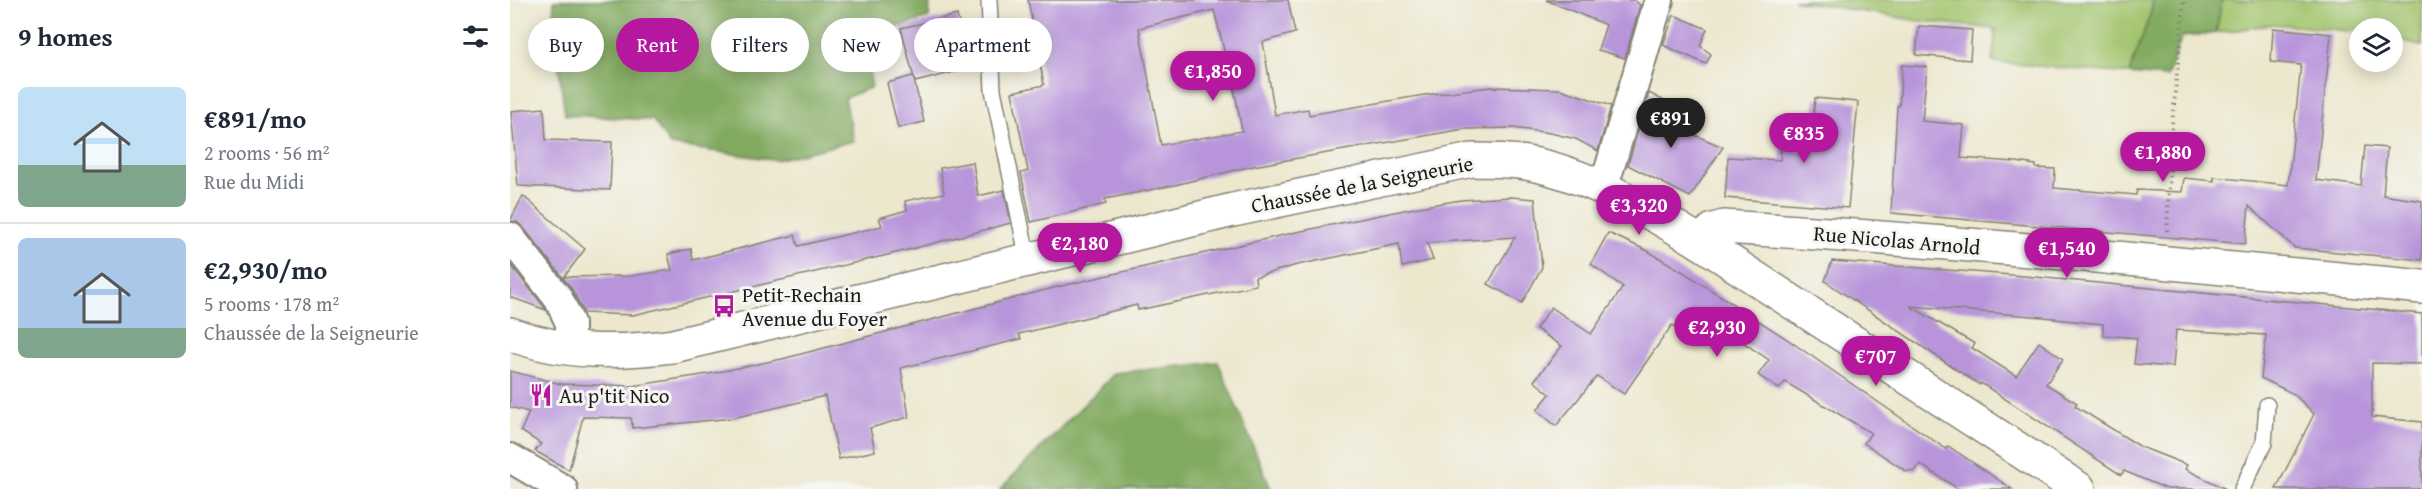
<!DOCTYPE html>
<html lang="en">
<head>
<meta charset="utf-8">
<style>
  body { margin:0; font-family:"Gentium Book Plus",serif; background:#f2f2f3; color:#1f2937; height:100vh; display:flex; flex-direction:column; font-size:22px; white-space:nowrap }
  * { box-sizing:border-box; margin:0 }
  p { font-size:20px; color:#747a83 }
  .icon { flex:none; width:33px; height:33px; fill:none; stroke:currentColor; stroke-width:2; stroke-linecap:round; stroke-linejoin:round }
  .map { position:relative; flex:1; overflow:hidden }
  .panel { display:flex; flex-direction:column; background:#fff; width:510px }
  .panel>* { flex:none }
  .hud { position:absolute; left:18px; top:18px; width:570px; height:54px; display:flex; gap:12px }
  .tools { position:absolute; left:1839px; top:18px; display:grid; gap:12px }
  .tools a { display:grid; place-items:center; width:54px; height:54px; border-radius:50%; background:#fff; box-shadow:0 3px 15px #0003; font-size:30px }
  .price { position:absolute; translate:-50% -51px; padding:0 14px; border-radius:21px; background:#b5179e; color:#fff; font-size:20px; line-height:39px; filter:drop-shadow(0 2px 3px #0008) }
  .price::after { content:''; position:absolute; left:50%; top:36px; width:18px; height:14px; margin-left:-9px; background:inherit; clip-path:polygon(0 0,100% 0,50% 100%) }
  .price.selected { background:#222; color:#fff }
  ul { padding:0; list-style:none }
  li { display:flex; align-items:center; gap:18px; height:150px; padding:0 18px }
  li+li { border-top:2px solid #e0e1e3 }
  li span { display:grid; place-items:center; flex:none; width:168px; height:120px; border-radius:9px; color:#555 }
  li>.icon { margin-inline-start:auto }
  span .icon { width:72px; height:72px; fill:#fffc; stroke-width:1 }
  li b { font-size:26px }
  h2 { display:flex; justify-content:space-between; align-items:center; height:72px; padding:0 18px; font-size:26px }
  .pill { padding:0 21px; border-radius:27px; background:#fff; box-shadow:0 3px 15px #0003; font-size:21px; line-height:54px }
  .pill.selected { background:#b5179e; color:#fff }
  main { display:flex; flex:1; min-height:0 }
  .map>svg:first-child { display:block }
  .green { fill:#a3c56e; stroke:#607045; stroke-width:1.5 }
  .forest { fill:#82aa61; stroke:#4f633e; stroke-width:1.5 }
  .building { fill:#b895da; fill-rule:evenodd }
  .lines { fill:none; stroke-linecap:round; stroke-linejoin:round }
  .service-casing { stroke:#848274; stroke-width:18 }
  .minor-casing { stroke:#848274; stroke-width:32 }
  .tertiary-casing { stroke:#848274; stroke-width:36 }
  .secondary-casing { stroke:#848274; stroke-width:36 }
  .path { stroke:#848274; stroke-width:4; stroke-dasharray:1.5 4.5; stroke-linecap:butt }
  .service { stroke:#fff; stroke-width:15 }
  .minor { stroke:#fff; stroke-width:28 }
  .tertiary { stroke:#fff; stroke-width:33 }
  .secondary { stroke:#fff; stroke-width:33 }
  .labels { text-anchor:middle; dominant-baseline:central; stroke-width:6; stroke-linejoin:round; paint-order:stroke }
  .street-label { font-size:21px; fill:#1c1c1c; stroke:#f6f6f2 }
  .poi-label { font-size:21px; fill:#1c1c1c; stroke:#f6f6f2; text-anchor:start }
</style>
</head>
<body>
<main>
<section class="panel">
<h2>9 homes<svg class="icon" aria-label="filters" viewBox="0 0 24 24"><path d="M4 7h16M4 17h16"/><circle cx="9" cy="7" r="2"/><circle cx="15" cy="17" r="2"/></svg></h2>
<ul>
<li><span style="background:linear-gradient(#bfe0f5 65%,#7fa58c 0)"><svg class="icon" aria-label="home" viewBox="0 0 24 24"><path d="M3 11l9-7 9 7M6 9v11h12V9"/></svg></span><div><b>€891/mo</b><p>2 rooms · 56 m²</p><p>Rue du Midi</p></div></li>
<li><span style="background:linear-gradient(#a9c7e8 75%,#7fa58c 0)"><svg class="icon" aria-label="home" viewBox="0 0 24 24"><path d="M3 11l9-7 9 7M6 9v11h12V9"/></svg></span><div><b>€2,930/mo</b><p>5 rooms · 178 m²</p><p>Chaussée de la Seigneurie</p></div></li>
</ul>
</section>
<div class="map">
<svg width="1912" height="489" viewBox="0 0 1912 489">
  <rect width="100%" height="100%" fill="#f6f6f2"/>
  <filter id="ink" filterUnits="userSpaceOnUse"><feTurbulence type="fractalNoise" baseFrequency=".0167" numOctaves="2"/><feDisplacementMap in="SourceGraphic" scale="12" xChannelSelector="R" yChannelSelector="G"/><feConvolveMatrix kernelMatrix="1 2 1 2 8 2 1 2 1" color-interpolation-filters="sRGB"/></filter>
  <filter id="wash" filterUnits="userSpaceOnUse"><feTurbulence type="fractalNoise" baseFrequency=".008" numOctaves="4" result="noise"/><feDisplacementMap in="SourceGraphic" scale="24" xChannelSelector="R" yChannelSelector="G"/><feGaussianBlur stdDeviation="1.35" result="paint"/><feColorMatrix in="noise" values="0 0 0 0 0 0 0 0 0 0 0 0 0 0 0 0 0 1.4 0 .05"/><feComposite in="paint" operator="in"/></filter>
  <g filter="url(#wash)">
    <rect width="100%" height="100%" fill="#ece7cd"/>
    <!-- green -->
    <g class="green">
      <polygon points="1283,0 1643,0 1641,12 1619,74 1482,62 1486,29 1410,21"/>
      <polygon points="1712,0 1912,0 1912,46 1883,40 1882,28 1850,28 1849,32 1764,24 1706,33"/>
    </g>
    <!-- forest -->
    <g class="forest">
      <polygon points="44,0 420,0 419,18 385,28 355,48 362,87 335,98 344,141 266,160 160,145 143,120 55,115 43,23"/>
      <polygon points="1643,0 1712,0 1706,33 1672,37 1657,77 1619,74 1641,12"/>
      <polygon points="708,362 761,489 490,489 605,373"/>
    </g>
    <g id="blocks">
      <!-- building -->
      <g class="building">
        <path d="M518,0H778L785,33L753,42L765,115L798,109L799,115L914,95L981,87L1050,89L1101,106L1088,151L1066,139L1040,133L1003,128L954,129L738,167L665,185L595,199L596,204L521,222L511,173L518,171L502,92L534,85ZM704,10L726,98L732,131L651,145L629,28Z"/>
        <polygon points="1036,0 1124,0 1130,5 1115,58 1088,50 1096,25"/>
        <polygon points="447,15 460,68 405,82 391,28"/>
        <polygon points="1164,15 1197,29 1190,46 1201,54 1196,64 1153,45"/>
        <polygon points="1409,26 1462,30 1460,60 1406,55"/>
        <polygon points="1763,28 1821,34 1806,180 1851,186 1855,146 1877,148 1873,195 1912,201 1912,260 1785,248 1739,206 1735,244 1381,213 1387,106 1389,106 1392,65 1417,67 1412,121 1454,125 1451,158 1506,162 1526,165 1526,168 1545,169 1544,188 1626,195 1627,190 1672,192 1674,178 1704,181 1704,177 1778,185 1791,65 1761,62"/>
        <polygon points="403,76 414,122 388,128 377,83"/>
        <polygon points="1139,93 1162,105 1159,113 1183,124 1180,133 1213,147 1180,197 1118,165"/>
        <polygon points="1305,98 1348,102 1338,208 1215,198 1218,157 1270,160 1271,148 1300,150"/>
        <polygon points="34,108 36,140 102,142 100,190 8,186 1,111"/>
        <polygon points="463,162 468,196 494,190 501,223 390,252 123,315 74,313 61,288 13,227 7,222 0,221 13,196 75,249 54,277 120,276 162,270 158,254 181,249 183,260 285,235 288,246 372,226 369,218 397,210 395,201 434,193 430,168"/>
        <polygon points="1001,197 1025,199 1032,267 1012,303 978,284 1005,237 917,243 923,260 892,267 889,244 787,265 745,277 746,285 628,310 627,305 509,334 511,339 391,368 399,417 360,428 365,451 329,459 315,396 223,418 123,428 121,418 73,417 59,470 25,451 31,444 11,431 19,412 0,407 0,371 51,384 122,386 198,374 272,359 547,287 782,233 909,207 951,200"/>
        <polygon points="1098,233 1136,250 1175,273 1274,337 1436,449 1438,446 1502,489 1448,489 1410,464 1405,471 1396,471 1354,443 1361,433 1275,382 1269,389 1248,375 1259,360 1197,318 1183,340 1162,325 1114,394 1087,376 1046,426 1027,410 1040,394 1024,381 1052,346 1026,329 1041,307 1081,334 1113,287 1081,264"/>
        <polygon points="1322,261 1514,276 1912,314 1912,364 1862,363 1862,417 1912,422 1912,489 1766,489 1804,414 1784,394 1751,378 1756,335 1666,330 1663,367 1624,364 1627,338 1593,335 1593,324 1544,319 1545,318 1400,306 1465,344 1462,348 1506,376 1529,342 1553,359 1536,384 1567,403 1565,406 1631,447 1677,465 1675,469 1716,489 1657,489 1614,471 1611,475 1471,383 1470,385 1447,370 1315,281"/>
        <polygon points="0,264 34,307 36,310 0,297"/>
      </g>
    </g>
  </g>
  <g filter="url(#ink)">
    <use href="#blocks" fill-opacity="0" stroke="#848274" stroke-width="1.5"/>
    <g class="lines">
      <!-- service casing -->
      <g class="service-casing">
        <g id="service">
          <polyline points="479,0 483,90 518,260"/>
          <polyline points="1732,489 1754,443 1757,405"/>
        </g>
      </g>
      <!-- minor casing -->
      <g class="minor-casing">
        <g id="minor">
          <polyline points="1090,188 1099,170 1149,0"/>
          <polyline points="0,237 48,298 60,323 60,348"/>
          <polyline points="0,458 53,489"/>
        </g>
      </g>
      <!-- tertiary casing -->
      <g class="tertiary-casing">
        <path id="tertiary" d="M1190,242L1203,230L1214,227C1447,241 1679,265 1912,287"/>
      </g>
      <!-- secondary casing -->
      <g class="secondary-casing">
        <path id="secondary" d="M0,334C53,354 108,353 163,346L723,210L962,160C982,160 1002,160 1022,164C1082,176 1138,211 1190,242L1569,489"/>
      </g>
      <!-- path -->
      <polyline class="path" points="1657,231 1662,125 1674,0"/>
      <!-- service -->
      <use href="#service" class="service"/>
      <!-- minor -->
      <use href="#minor" class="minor"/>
      <!-- tertiary -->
      <use href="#tertiary" class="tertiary"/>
      <!-- secondary -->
      <use href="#secondary" class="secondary"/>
    </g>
  </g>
  <!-- icons -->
  <defs>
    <g id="bus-bare" transform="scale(1.8)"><path d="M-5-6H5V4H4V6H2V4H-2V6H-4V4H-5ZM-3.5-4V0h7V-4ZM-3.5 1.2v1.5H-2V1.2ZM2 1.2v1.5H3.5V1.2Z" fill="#b5179e" stroke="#f6f6f2" stroke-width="2.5" paint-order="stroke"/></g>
    <g id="restaurant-bare" transform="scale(1.8)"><path d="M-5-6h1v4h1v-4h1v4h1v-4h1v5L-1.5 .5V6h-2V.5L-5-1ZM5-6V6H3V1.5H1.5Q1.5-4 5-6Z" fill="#b5179e" stroke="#f6f6f2" stroke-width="2.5" paint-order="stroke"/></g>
  </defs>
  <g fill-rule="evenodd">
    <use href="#bus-bare" x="214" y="306"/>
    <use href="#restaurant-bare" x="31" y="395"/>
  </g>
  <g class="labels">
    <!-- street labels -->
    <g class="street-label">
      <text transform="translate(852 184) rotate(-11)">Chaussée de la Seigneurie</text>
      <text transform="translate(1387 240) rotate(5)">Rue Nicolas Arnold</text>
    </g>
    <!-- poi labels -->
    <g class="poi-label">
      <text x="232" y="294">Petit-Rechain<tspan x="232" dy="24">Avenue du Foyer</tspan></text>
      <text x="49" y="395">Au p'tit Nico</text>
    </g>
  </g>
</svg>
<div class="tools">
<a><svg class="icon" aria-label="layers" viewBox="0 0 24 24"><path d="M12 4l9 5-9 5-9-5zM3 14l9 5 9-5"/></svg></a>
</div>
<b class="price" style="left:703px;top:102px">€1,850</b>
<b class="price selected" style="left:1161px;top:149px">€891</b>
<b class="price" style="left:1294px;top:164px">€835</b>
<b class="price" style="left:1653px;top:183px">€1,880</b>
<b class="price" style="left:1129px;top:236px">€3,320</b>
<b class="price" style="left:570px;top:274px">€2,180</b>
<b class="price" style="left:1557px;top:279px">€1,540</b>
<b class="price" style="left:1207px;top:358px">€2,930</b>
<b class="price" style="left:1366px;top:387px">€707</b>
<div class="hud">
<a class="pill">Buy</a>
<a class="pill selected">Rent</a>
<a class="pill">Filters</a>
<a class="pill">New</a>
<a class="pill">Apartment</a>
</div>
</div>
</main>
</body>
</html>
